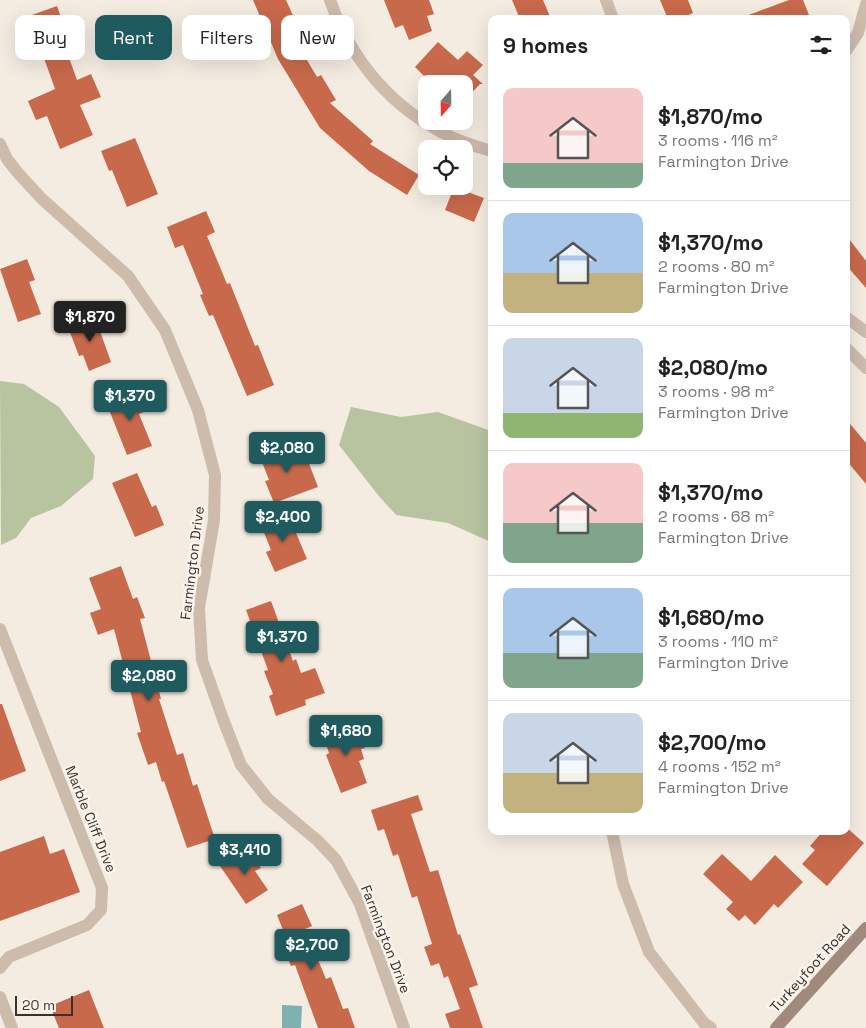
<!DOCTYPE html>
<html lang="en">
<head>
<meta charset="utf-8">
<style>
  body { margin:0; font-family:"Space Grotesk",sans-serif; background:#f6f6f6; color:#222; height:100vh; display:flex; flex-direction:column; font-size:19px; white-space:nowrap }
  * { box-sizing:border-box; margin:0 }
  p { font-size:16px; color:#767676 }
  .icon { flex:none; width:28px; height:28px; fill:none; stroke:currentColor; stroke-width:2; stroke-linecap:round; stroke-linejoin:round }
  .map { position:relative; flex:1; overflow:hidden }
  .details { position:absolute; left:488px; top:15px; width:362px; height:820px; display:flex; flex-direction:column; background:#fff; border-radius:10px; box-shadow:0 5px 20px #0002 }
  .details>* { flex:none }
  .hud { position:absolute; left:15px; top:15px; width:398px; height:45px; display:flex; gap:10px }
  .needle { width:32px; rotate:200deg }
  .controls { position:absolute; left:418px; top:75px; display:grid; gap:10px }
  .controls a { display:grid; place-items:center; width:55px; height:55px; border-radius:10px; background:#fff; box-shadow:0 5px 20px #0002; font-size:25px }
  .scale { position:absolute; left:15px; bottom:12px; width:58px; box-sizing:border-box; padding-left:5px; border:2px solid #3b302b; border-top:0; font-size:14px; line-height:18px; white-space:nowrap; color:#3b302b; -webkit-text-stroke:4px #fbf5ee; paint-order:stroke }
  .price { position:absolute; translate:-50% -42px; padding:0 11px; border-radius:5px; background:#1f5a5e; color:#fff; font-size:16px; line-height:32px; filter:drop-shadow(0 1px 2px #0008) }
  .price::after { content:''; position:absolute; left:50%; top:30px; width:15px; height:11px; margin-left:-8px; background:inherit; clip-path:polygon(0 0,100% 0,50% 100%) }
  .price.active { background:#222; color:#fff }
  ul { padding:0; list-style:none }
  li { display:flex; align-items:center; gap:15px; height:125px; padding:0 15px }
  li+li { border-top:1px solid #e0e0e0 }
  li span { display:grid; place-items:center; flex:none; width:140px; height:100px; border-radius:10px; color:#555 }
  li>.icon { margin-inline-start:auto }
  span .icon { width:60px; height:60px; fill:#fffc; stroke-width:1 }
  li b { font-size:21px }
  h2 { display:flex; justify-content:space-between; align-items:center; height:60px; padding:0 15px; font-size:21px }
  .pill { padding:0 18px; border-radius:10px; background:#fff; box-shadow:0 5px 20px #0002; font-size:18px; line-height:45px }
  .pill.active { background:#1f5a5e; color:#fff }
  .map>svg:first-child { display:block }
  .green { fill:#b8c4a0 }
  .water { fill:#7fb0b2 }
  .building { fill:#c8694b }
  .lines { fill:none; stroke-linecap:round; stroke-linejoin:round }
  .minor { stroke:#cdbbac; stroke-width:12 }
  .secondary { stroke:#a18a7d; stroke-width:12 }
  .labels { text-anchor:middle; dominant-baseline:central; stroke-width:5; stroke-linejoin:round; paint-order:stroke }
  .street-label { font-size:14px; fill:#3b302b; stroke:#fbf5ee }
</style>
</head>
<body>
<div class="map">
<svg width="866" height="1028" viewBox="0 0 866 1028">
  <rect width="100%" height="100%" fill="#f4ebe1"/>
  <!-- green -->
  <g class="green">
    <polygon points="0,381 24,384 59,407 95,456 93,479 61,506 31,518 16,538 1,545"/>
    <polygon points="351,407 401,417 438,412 491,431 491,542 448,523 396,515 378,495 339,445"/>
  </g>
  <!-- water -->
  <polygon class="water" points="282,1005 302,1006 301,1028 282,1028"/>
  <!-- building -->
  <g class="building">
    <polygon points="253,0 286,0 295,20 290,22 296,36 294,38 317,77 321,75 336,100 330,103 373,141 370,144 419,175 407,195 369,171 320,128 278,59"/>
    <polygon points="384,0 429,0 434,14 427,16 432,31 409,40 403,25 395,28"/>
    <polygon points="512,0 543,0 551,19 520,19"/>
    <polygon points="660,0 688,0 693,13 679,19 668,19"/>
    <polygon points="789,0 803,0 809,15 799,19 744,19 743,17"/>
    <polygon points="57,6 70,42 64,44 77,80 91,74 101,97 80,105 93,135 60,149 47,116 36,120 28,101 55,89 29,16"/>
    <polygon points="438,42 458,60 467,51 483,65 473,75 483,84 480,84 464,101 464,84 432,84 415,67"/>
    <polygon points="135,138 158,194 127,207 112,170 109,171 101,151"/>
    <polygon points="454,187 484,198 474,222 445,210"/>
    <polygon points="206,211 215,232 207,236 227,284 230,283 255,346 258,345 274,385 247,396 213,315 209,316 200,295 203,294 183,245 175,248 167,227"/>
    <polygon points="846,235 866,261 866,288 846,265"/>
    <polygon points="27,259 35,280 29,282 41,314 18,322 0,269"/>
    <polygon points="95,317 111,362 89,371 83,355 79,356 68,327"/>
    <polygon points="136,390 144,412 139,414 152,446 127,455 106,402"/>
    <polygon points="846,419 866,443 866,484 846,460"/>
    <polygon points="287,444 292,458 305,453 318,487 274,503 265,481 269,480 259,454"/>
    <polygon points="137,473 152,507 156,505 164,525 135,537 112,483"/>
    <polygon points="288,514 307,559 275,572 266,552 271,550 261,525"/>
    <polygon points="121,566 133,599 137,597 145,618 140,619 161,699 159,699 177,755 183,753 193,786 197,784 215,839 187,848 164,781 162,782 156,762 148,765 137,733 141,732 114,629 98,635 90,613 101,609 89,578"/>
    <polygon points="271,601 293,661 296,659 301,673 315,668 325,693 305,700 306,705 276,716 269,696 273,694 264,671 268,670 246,610"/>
    <polygon points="0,704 2,704 26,771 0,781"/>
    <polygon points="356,724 365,748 361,749 364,759 359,761 367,783 341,793 326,755 329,753 323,736"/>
    <polygon points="418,795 423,810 411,814 430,872 438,870 458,935 460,934 478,985 469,988 483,1028 450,1028 445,1014 460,1009 448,976 444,978 439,963 431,966 424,947 432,944 417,896 412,898 398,854 393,856 384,829 378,831 371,810"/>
    <polygon points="846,827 864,843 827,886 802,864 815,850 810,846 823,831 846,831"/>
    <polygon points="44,836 50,854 64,849 80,892 0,921 0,852"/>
    <polygon points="248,848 261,868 255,871 268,890 246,904 220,866"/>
    <polygon points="722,854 751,881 775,855 803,882 778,908 774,904 755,925 745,915 739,921 726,909 733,902 703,874"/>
    <polygon points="302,904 312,926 305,929 326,979 331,977 343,1009 348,1008 355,1028 318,1028 295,965 291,966 277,933 283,930 277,915"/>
    <polygon points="89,990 104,1028 59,1028 50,1006"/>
  </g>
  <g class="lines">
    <!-- minor -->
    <g class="minor">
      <path d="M330,0C352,62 391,108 451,137C464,143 478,147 491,151"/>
      <polyline points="606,0 613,19"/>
      <polyline points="846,51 858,33 866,4"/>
      <polyline points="0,144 7,159 18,173 42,199 128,276 165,330 198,410 215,475 214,520 199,608 202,660 224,722 241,765 268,799 318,841 336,860 360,904 404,1028"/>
      <polyline points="846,317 866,332"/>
      <polyline points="846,348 866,368"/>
      <polyline points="0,629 102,888 101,910 87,925 9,957 0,968"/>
      <polyline points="612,831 623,884 649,952 704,1023 711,1028"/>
      <polyline points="0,997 12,1028"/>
    </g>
    <!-- secondary -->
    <polyline class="secondary" points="776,1028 866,928"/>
  </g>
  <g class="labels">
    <!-- street labels -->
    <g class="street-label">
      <text transform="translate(192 563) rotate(-83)">Farmington Drive</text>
      <text transform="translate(91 819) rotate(68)">Marble Cliff Drive</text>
      <text transform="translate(386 939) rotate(69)">Farmington Drive</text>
      <text transform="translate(810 968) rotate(-48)">Turkeyfoot Road</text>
    </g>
  </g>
</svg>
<div class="controls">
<a><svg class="needle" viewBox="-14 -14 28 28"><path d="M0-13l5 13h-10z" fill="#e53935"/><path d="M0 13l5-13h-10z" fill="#767676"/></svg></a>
<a><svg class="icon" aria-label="locate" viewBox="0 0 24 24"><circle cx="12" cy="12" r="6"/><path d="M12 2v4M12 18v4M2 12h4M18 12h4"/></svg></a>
</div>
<div class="scale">20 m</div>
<b class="price active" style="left:90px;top:343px">$1,870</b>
<b class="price" style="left:130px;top:422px">$1,370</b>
<b class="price" style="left:287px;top:474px">$2,080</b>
<b class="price" style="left:283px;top:543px">$2,400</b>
<b class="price" style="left:282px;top:663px">$1,370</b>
<b class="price" style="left:149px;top:702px">$2,080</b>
<b class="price" style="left:346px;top:757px">$1,680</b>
<b class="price" style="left:245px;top:876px">$3,410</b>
<b class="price" style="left:312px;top:971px">$2,700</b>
<div class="hud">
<a class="pill">Buy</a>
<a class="pill active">Rent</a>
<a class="pill">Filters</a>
<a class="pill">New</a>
</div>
<section class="details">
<h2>9 homes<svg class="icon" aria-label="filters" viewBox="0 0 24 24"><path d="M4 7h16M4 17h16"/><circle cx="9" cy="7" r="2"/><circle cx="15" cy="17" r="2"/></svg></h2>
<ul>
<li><span style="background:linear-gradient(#f6c9c9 75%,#7fa58c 0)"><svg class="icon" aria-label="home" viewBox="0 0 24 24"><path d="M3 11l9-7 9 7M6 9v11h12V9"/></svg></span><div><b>$1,870/mo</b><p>3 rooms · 116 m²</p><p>Farmington Drive</p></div></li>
<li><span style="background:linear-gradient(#a9c7e8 60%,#c2b280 0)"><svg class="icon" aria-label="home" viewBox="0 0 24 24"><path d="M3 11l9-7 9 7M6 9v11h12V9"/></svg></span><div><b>$1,370/mo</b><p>2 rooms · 80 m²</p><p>Farmington Drive</p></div></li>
<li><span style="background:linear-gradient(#c9d6e8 75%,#8fb573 0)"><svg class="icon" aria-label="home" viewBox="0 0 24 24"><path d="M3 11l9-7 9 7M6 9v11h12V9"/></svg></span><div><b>$2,080/mo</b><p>3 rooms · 98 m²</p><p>Farmington Drive</p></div></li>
<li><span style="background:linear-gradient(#f6c9c9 60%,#7fa58c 0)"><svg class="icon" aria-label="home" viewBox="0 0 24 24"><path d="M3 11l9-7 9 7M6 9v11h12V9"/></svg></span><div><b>$1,370/mo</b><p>2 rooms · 68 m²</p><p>Farmington Drive</p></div></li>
<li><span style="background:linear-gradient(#a9c7e8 65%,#7fa58c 0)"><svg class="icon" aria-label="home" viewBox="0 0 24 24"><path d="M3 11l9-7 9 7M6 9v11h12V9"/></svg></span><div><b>$1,680/mo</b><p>3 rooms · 110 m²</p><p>Farmington Drive</p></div></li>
<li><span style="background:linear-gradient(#c9d6e8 60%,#c2b280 0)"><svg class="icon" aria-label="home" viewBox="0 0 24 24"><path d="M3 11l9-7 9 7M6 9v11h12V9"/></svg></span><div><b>$2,700/mo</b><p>4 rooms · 152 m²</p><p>Farmington Drive</p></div></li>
</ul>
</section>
</div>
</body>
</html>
